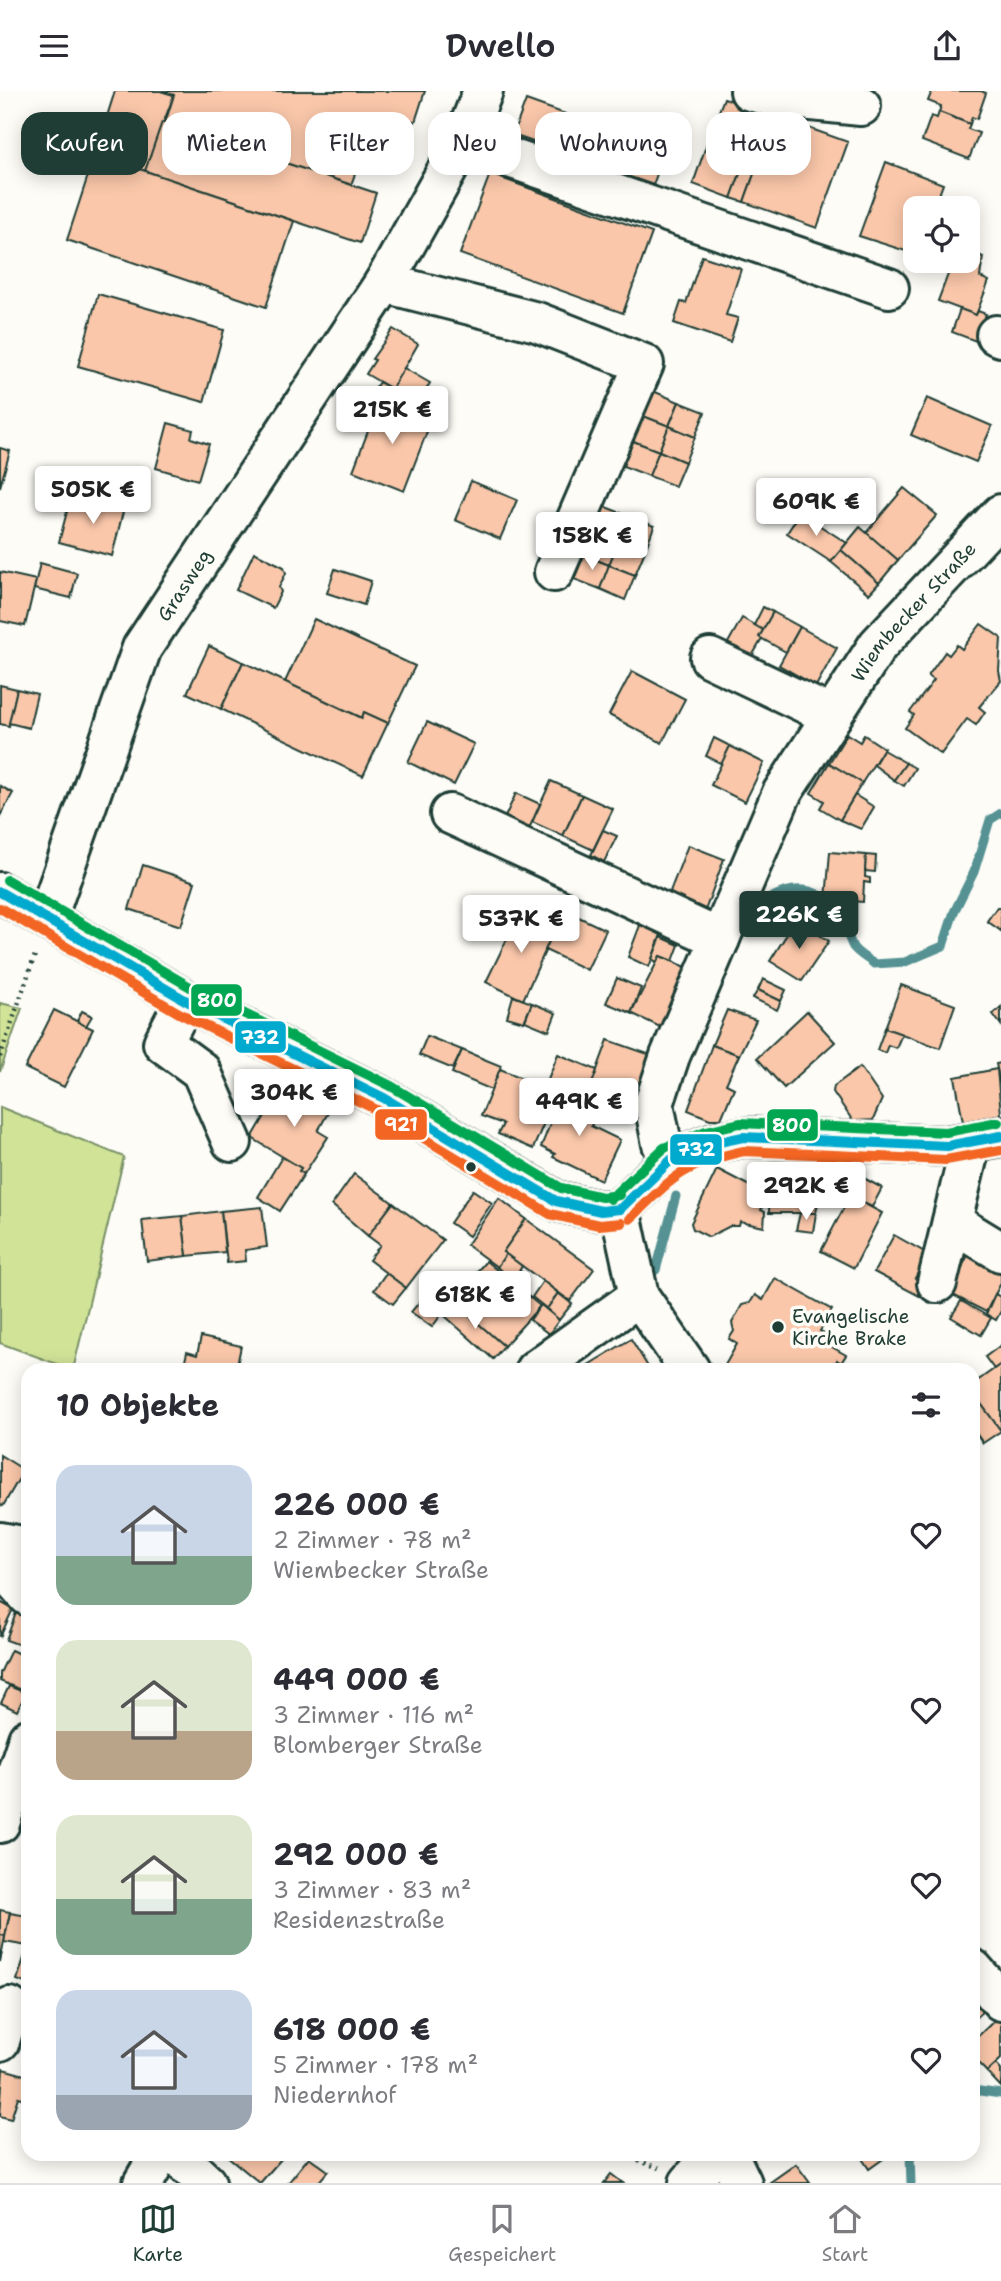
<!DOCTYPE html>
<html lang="de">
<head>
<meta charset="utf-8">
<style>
  body { margin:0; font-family:"Shantell Sans",sans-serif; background:#f2f2f3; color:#2b2b33; height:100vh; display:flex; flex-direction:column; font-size:26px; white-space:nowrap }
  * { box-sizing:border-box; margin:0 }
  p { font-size:23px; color:#7c7c81 }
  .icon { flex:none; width:38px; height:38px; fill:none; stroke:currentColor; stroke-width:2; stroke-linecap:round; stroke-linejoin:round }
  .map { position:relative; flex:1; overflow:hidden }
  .sheet { position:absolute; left:21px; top:1272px; width:959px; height:798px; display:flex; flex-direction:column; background:#fff; border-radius:21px; box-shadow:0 4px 18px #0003 }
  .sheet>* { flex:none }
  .banner { position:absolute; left:21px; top:21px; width:959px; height:63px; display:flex; gap:14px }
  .buttons { position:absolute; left:903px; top:105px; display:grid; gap:14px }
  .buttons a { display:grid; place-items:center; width:77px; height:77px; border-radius:14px; background:#fff; box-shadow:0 4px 18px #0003; font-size:35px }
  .price { position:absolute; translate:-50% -60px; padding:0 16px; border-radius:7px; background:#fff; color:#222; font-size:23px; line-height:46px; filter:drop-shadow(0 2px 4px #0008) }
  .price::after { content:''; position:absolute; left:50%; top:42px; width:21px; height:16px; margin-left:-10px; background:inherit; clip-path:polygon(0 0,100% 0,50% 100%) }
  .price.on { background:#1f3d34; color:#fff }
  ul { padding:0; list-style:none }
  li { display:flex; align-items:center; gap:21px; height:175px; padding:0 35px }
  li span { display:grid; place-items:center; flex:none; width:196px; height:140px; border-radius:21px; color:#555 }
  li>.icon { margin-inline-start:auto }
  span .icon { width:84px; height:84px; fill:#fffc; stroke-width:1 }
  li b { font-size:30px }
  h2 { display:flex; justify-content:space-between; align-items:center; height:84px; padding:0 35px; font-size:30px }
  .chip { padding:0 24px; border-radius:21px; background:#fff; box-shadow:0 4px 18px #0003; font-size:24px; line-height:63px }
  .chip.on { background:#1f3d34; color:#fff }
  header { display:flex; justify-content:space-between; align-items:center; height:91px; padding:0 35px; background:#fff; font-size:32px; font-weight:600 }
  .tab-bar { display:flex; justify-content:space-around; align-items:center; height:98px; border-top:2px solid #e1e1e2; background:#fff; font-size:19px; color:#7c7c81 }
  .tab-bar a { display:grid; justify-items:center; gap:4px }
  .tab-bar .on { color:#1f3d34 }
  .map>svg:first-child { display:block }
  .grass { fill:#d0e397; stroke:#789066; stroke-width:2 }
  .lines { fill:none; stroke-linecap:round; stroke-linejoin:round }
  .stream { stroke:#569293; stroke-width:9 }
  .building { fill:#fac7aa; stroke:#1f3d34; stroke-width:2 }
  .minor-casing { stroke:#1f3d34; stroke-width:44 }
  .path { stroke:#1f3d34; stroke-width:4.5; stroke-dasharray:2 5; stroke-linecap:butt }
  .minor { stroke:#fdfcf7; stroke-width:38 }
  .bus-1-casing { stroke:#fdfcf7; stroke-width:16 }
  .bus-2-casing { stroke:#fdfcf7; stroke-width:16 }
  .bus-3-casing { stroke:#fdfcf7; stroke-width:16 }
  .bus-1 { stroke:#00a9ce; stroke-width:10 }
  .bus-2 { stroke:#f26522; stroke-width:10 }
  .bus-3 { stroke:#00a651; stroke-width:10 }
  .bus-dot { fill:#1f3d34; stroke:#fdfcf7; stroke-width:2.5 }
  .labels { text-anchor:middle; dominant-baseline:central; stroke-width:7; stroke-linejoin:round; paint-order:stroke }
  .street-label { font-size:19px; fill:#1f3d34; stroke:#fdfcf7 }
  .poi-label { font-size:19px; fill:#1f3d34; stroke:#fdfcf7; text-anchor:start }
  .line-badge { stroke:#fdfcf7; stroke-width:2.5 }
  .badge-label { font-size:19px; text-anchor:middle; font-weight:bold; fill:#fff }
</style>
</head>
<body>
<header><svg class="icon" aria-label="menu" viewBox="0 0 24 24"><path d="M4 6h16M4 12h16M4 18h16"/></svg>Dwello<svg class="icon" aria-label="share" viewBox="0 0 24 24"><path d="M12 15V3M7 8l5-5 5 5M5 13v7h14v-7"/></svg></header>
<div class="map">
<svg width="1001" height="2092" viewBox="0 0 1001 2092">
  <rect width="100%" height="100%" fill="#fdfcf7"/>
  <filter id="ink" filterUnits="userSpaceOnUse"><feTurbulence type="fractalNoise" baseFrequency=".0143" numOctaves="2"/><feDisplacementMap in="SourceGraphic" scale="14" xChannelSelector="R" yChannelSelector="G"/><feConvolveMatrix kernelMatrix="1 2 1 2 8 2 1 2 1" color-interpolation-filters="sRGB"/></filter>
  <g filter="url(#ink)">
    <!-- grass -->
    <g class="grass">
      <polygon points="0,912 22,917 0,981"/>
      <polygon points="0,1016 124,1066 73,1279 0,1252"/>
    </g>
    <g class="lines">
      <!-- stream -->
      <g class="stream">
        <path d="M745,824C775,800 810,783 838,821C845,832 847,845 853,856C858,863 868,868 874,873L905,871L943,855L954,821L974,781L990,729L1001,722"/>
        <polyline points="656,1179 676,1105"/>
        <polyline points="973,1999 1001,2003"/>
        <polyline points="910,2063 911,2092"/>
      </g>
    </g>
    <!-- building -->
    <g class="building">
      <polygon points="115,0 161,0 174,4 145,80 95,63"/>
      <polygon points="161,0 425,0 415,31 397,23 387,55 367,49 351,94 165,32 174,4"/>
      <polygon points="932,0 981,0 986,2 977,28 972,26 970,33 939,21 941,15 928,10"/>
      <polygon points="724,7 775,25 744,111 731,107 746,66 707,52"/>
      <polygon points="526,9 588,31 576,66 513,44"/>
      <polygon points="939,21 970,33 968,38 979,42 969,68 922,50 931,25 937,27"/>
      <polygon points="775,25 848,51 817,137 744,111"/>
      <polygon points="162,31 376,102 360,152 145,80"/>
      <polygon points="626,32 670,47 653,94 610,79"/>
      <polygon points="585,41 606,49 597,74 576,66"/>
      <polygon points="707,52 746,66 731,107 693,93"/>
      <polygon points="95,63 294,130 266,216 67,149"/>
      <polygon points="886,71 943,93 934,117 915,117 915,163 859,145"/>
      <polygon points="490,83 652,142 623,222 460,163"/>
      <polygon points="968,160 983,166 980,186 989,190 976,224 938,210 953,170 968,170"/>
      <polygon points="702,165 741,178 726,224 738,227 730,251 674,232 681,211 686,212"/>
      <polygon points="98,203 224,239 204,311 78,275"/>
      <polygon points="960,218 976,224 978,220 986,223 976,250 952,241"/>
      <polygon points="393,238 418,253 392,298 366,283 375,269 372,268"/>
      <polygon points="404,277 430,292 414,319 388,304"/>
      <polygon points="379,291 392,298 386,307 373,300"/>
      <polygon points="653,300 679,311 669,335 643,325"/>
      <polygon points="927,307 992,335 976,371 911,344"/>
      <polygon points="379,311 431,330 404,400 353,380"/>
      <polygon points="679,311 705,321 695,346 669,335"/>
      <polygon points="643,325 669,335 659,360 633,350"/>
      <polygon points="168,332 193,339 191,347 209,353 198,389 156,377"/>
      <polygon points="669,335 695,346 685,371 659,360"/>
      <polygon points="633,350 659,360 649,385 623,375"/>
      <polygon points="0,357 10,360 0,396"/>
      <polygon points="659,360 685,371 675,395 649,385"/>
      <polygon points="471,390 517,409 500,448 455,429"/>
      <polygon points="904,397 937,424 898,469 866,442"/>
      <polygon points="101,407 125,413 112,465 59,451 70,409 99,416"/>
      <polygon points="603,415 629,425 619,449 594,439"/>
      <polygon points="800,422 847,452 831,471 787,442"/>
      <polygon points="629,425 654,435 645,460 619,449"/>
      <polygon points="860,436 898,469 879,492 841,459"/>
      <polygon points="594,439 619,449 609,474 584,464"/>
      <polygon points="619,449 645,460 635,484 609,474"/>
      <polygon points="841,459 879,492 869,503 831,471"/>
      <polygon points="254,461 284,476 286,482 279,496 281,501 273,517 236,499"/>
      <polygon points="584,464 609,474 600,498 574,488"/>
      <polygon points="40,472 77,482 71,507 34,498"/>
      <polygon points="609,474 635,484 625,509 600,498"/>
      <polygon points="335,478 371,490 364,514 327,502"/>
      <polygon points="0,481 36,489 25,535 0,530"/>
      <polygon points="763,516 773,521 763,539 754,534"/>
      <polygon points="773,521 800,536 786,561 759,546"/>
      <polygon points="742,527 763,539 759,546 762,548 744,579 720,566"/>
      <polygon points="314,528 415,575 388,632 364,621 362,627 285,591"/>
      <polygon points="981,533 1001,547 999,580 1001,590 979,616 985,621 976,634 967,628 941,663 905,637 914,624 910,621 934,589 928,585 945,561 949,564 957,554 962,558"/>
      <polygon points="800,536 837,557 816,595 779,574"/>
      <polygon points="209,555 243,571 221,618 187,602"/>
      <polygon points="243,571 362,627 364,621 388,632 363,685 221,618"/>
      <polygon points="632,580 685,608 662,652 609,624"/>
      <polygon points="0,594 17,598 9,635 0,633"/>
      <polygon points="17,598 37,603 29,637 9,632"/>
      <polygon points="427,631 474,653 454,694 408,671"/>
      <polygon points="847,643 860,651 864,644 884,657 862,692 829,672"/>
      <polygon points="714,647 730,655 722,673 706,665"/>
      <polygon points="730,655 764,672 745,711 711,694"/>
      <polygon points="883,659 906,672 894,689 874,674"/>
      <polygon points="829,672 862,692 840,729 820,717 824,710 811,702"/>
      <polygon points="906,672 915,677 904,695 894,689"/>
      <polygon points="551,690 582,704 563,745 532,731"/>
      <polygon points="0,695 13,702 0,725"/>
      <polygon points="516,702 540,713 529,738 505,726"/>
      <polygon points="582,704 613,718 593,759 563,745"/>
      <polygon points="855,704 874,716 861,738 840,729"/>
      <polygon points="603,739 617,745 604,771 591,764"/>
      <polygon points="688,754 724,768 703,825 666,811"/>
      <polygon points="830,761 866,764 865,786 870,787 870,792 864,791 863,811 826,808"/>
      <polygon points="866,764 876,765 875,781 865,780"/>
      <polygon points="143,774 195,791 181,835 129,818"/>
      <polygon points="997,816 1001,818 1001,840 987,830"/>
      <polygon points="521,819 556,836 523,909 486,891"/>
      <polygon points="564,819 606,839 587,879 545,859"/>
      <polygon points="642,829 663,838 649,876 628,866"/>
      <polygon points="796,829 829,850 802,890 770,870"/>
      <polygon points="661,846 679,854 673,870 660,865 657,871 652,868"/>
      <polygon points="660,865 691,878 680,892 667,922 671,923 664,938 631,922"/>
      <polygon points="617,887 641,897 631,922 606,912"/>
      <polygon points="763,888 786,899 781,910 758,899"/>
      <polygon points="901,894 955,914 940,957 885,937"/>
      <polygon points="758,899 781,910 777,919 753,907"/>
      <polygon points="513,905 532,912 524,931 507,926"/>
      <polygon points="532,912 556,922 549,940 525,930"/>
      <polygon points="1001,916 1001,934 993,923"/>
      <polygon points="54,919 93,938 64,996 25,977"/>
      <polygon points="727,919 756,929 739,964 712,954"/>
      <polygon points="82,920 92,925 86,935 77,930"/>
      <polygon points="807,920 835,951 784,997 757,967"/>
      <polygon points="885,937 902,943 896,957 888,954 885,962 877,959"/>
      <polygon points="427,945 462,959 453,978 419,964"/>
      <polygon points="608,949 651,964 634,1011 591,995"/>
      <polygon points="712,954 739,964 726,993 734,997 721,1028 710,1028 688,1019"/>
      <polygon points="462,959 501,975 492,999 452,982"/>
      <polygon points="558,963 597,979 591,995 597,997 592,1010 546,993"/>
      <polygon points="1001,972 1001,995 996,973"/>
      <polygon points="860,976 882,1008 873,1029 853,1030 833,1001 834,995"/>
      <polygon points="500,978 557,1001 533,1058 498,1043 503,1033 481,1025"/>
      <polygon points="997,978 1001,1023 963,1031 955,986"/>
      <polygon points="293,997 330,1018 318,1040 328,1046 304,1083 299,1080 301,1077 252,1047 276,1006 285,1011"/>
      <polygon points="562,1003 598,1019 591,1035 620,1049 601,1089 553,1066 555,1063 541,1056"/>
      <polygon points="282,1066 301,1077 299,1080 304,1083 280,1120 258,1106"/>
      <polygon points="717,1078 767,1104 761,1119 765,1121 764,1136 740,1131 739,1135 730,1135 709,1146 693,1138 691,1132"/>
      <polygon points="805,1078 805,1096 821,1096 816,1122 769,1122 770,1079"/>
      <polygon points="849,1079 882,1097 872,1116 837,1100"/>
      <polygon points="757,1081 768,1081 768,1092 756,1093"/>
      <polygon points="354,1083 393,1112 368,1145 332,1114"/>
      <polygon points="761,1090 768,1092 767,1104 758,1100"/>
      <polygon points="473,1099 492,1112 469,1145 450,1132"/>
      <polygon points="850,1105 882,1122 854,1177 821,1160"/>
      <polygon points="499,1107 526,1128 503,1161 506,1163 497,1176 467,1154"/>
      <polygon points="393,1112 443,1149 406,1197 369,1169 380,1154 368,1145"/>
      <polygon points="262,1116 267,1156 245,1159 246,1170 227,1172 221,1120"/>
      <polygon points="221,1120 225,1161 187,1165 182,1125"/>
      <polygon points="800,1122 816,1122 813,1141 796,1139"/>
      <polygon points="182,1125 187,1165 147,1170 142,1129"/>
      <polygon points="526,1128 594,1178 570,1210 503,1161"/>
      <polygon points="894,1144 928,1163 915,1187 929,1195 923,1207 874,1181"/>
      <polygon points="506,1163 522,1175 513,1191 497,1176"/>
      <polygon points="968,1164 1001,1180 1001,1192 986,1221 949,1202"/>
      <polygon points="486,1170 540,1215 504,1255 452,1210"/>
      <polygon points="520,1180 527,1186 518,1195 513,1191"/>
      <polygon points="386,1182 406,1197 393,1213 374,1199"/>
      <polygon points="775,1187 832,1219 820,1240 828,1244 823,1251 846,1264 841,1272 837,1269 832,1279 734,1279 725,1274 737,1253 729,1248 734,1240 732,1232 742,1214 750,1212 755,1204 763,1209"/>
      <polygon points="543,1190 558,1202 547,1218 532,1206"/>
      <polygon points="558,1202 572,1213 559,1229 547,1218"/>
      <polygon points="995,1203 1001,1206 1001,1220 996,1229 986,1223"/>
      <polygon points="421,1209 441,1224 432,1236 411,1221"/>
      <polygon points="961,1210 991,1227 981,1244 951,1226"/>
      <polygon points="456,1213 504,1255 493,1268 445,1225"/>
      <polygon points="541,1214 559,1229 549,1243 530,1229"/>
      <polygon points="201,1246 241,1255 236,1279 183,1279 187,1261 197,1264"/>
      <polygon points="631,1248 650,1279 580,1279"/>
      <polygon points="1001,1254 1001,1273 994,1278 985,1266"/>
      <polygon points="1001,1273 1001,1340 973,1302 973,1293"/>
      <polygon points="973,1302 1001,1340 983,1352 973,1338"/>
      <polygon points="0,1364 24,1379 3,1415 0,1414"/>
      <polygon points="0,1511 13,1518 0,1546"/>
      <polygon points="16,1522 28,1527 26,1556 6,1549"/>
      <polygon points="11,1559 28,1567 28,1602 0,1590 0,1582"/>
      <polygon points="9,1595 26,1602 17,1620 1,1612"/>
      <polygon points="0,1819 10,1821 5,1845 0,1844"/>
      <polygon points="10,1822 28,1825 28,1855 4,1851"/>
      <polygon points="0,1844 5,1845 0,1871"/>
      <polygon points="25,1864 28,1865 28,1893 17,1889"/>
      <polygon points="973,1905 985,1918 973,1929"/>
      <polygon points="997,1927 1001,1931 1001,1968 987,1981 973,1967 973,1950"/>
      <polygon points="996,1973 1001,1979 1001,1996 987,1981"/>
      <polygon points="3,1978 28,1985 27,2009 18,2006 11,2028 0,2025"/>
      <polygon points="278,2063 282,2067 260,2092 226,2064"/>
      <polygon points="859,2063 890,2063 869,2078"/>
      <polygon points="309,2066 328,2080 318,2092 288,2092"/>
      <polygon points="796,2073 810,2092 769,2092"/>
      <polygon points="611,2083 623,2092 604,2092"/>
    </g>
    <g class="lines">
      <!-- minor casing -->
      <g class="minor-casing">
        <g id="minor">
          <polyline points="750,0 772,6 861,15"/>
          <polyline points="463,51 889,197"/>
          <polyline points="384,192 537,231 644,273 554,481"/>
          <polyline points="996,244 1001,246"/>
          <polyline points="710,567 832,625"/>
          <polyline points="450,723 720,848"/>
          <polyline points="0,801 185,909 384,1007 556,1110 601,1120 620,1118"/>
          <path id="s1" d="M47,827L142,557L384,192L463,51L483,0"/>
          <polyline points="185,909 163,952 201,980 232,1051"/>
          <path id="s2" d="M671,1069L662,1053L654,1013L670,965L782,702L878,554L1001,423"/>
          <polyline points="620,1118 671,1069 710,1053 743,1046 947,1055 1001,1045"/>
          <polyline points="620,1118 639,1205 690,1279"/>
          <polyline points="952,1131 1001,1161"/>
          <polyline points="937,1192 971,1052"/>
          <polyline points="535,1279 639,1205"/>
          <polyline points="0,1451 28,1456"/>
          <polyline points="0,1474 28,1505"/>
          <polyline points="0,1732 28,1648"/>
          <polyline points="973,1878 1001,1910"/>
          <polyline points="0,1950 10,1916"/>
          <polyline points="175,2063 206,2092"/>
          <polyline points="728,2063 742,2092"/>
          <polyline points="143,2092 160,2063"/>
          <polyline points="689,2092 714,2063"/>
        </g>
      </g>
      <!-- path -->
      <g class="path">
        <polyline points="0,966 36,861"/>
        <polyline points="618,2063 660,2077"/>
      </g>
      <!-- minor -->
      <use href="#minor" class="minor"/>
      <!-- bus-1 casing -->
      <g class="bus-1-casing">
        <g id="bus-1">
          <polyline points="0,801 185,909 384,1007 556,1110 601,1120 620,1118"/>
          <polyline points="620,1118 671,1069 710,1053 743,1046 947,1055 1001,1045"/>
        </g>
      </g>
      <!-- bus-2 casing -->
      <g class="bus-2-casing">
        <g id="bus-2">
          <polyline points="0,817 179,922 377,1019 550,1123 599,1134 621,1132"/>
          <path d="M630,1128C673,1086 683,1073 744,1060L946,1069L1001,1059"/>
        </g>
      </g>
      <!-- bus-3 casing -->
      <g class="bus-3-casing">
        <g id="bus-3">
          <polyline points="7,789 192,897 391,995 561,1097 602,1106 619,1104"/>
          <polyline points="610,1108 664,1057 706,1040 740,1032 946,1041 998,1031"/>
        </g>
      </g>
      <!-- bus-1 -->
      <use href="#bus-1" class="bus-1"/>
      <!-- bus-2 -->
      <use href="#bus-2" class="bus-2"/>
      <!-- bus-3 -->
      <use href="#bus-3" class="bus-3"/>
    </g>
  </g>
  <!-- markers -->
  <g class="bus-dot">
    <circle cx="471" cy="1076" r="6"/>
    <circle cx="778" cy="1236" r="7"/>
  </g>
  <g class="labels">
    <!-- street labels -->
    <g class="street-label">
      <text stroke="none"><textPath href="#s1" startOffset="362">Grasweg</textPath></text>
      <text stroke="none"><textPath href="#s2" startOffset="620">Wiembecker Straße</textPath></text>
    </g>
    <!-- poi labels -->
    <g class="poi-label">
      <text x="792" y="1225">Evangelische<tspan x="792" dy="22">Kirche Brake</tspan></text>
    </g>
  </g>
  <g class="line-badge">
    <rect x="190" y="892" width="53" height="34" rx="7" fill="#00a651"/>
    <rect x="234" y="929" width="53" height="34" rx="7" fill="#00a9ce"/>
    <rect x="374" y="1017" width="54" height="33" rx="7" fill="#f26522"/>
    <rect x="766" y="1017" width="53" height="34" rx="7" fill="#00a651"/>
    <rect x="669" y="1042" width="54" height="33" rx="7" fill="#00a9ce"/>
  </g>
  <g class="badge-label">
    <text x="217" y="916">800</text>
    <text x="260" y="953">732</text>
    <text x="401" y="1040">921</text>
    <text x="792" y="1041">800</text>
    <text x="696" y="1065">732</text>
  </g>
</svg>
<div class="buttons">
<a><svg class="icon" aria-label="locate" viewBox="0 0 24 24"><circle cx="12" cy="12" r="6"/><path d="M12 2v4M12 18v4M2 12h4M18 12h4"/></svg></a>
</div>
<b class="price" style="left:392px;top:355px">215K €</b>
<b class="price" style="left:93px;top:435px">505K €</b>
<b class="price" style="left:816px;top:447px">609K €</b>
<b class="price" style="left:592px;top:481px">158K €</b>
<b class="price on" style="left:799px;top:860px">226K €</b>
<b class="price" style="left:521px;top:864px">537K €</b>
<b class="price" style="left:294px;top:1038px">304K €</b>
<b class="price" style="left:579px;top:1047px">449K €</b>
<b class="price" style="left:806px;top:1131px">292K €</b>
<b class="price" style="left:475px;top:1240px">618K €</b>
<div class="banner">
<a class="chip on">Kaufen</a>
<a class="chip">Mieten</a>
<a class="chip">Filter</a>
<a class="chip">Neu</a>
<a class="chip">Wohnung</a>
<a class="chip">Haus</a>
</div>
<section class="sheet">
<h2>10 Objekte<svg class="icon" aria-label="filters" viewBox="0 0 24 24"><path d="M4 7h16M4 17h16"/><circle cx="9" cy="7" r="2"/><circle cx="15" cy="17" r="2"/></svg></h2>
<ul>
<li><span style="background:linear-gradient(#c9d6e8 65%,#7fa58c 0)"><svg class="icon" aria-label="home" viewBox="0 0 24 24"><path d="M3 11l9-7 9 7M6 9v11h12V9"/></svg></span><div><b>226 000 €</b><p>2 Zimmer · 78 m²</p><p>Wiembecker Straße</p></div><svg class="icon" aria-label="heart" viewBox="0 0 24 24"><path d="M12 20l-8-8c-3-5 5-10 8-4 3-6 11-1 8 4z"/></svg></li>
<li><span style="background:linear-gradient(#dfe7d0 65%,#b9a48a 0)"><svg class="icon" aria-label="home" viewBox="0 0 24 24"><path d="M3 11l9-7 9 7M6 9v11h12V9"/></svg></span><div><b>449 000 €</b><p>3 Zimmer · 116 m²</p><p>Blomberger Straße</p></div><svg class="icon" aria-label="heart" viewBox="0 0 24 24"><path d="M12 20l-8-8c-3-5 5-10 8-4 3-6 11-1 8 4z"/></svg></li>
<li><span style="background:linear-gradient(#dfe7d0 60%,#7fa58c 0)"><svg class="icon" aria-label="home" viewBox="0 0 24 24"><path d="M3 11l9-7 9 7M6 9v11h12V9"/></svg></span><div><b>292 000 €</b><p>3 Zimmer · 83 m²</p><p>Residenzstraße</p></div><svg class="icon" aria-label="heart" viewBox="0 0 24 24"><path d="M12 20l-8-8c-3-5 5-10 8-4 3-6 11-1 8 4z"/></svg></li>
<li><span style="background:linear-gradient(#c9d6e8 75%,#9aa5b1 0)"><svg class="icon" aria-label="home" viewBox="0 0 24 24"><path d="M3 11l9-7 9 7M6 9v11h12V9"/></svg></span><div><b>618 000 €</b><p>5 Zimmer · 178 m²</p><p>Niedernhof</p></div><svg class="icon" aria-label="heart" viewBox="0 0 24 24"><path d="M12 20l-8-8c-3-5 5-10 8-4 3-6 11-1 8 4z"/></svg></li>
</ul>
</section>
</div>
<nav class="tab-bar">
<a class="on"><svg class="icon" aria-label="map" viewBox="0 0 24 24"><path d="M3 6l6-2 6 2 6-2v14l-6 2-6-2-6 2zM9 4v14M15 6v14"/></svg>Karte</a>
<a><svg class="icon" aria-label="saved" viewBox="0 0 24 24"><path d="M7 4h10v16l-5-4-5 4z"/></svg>Gespeichert</a>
<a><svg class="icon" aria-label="home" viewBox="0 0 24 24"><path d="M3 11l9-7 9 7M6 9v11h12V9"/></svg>Start</a>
</nav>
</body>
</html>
